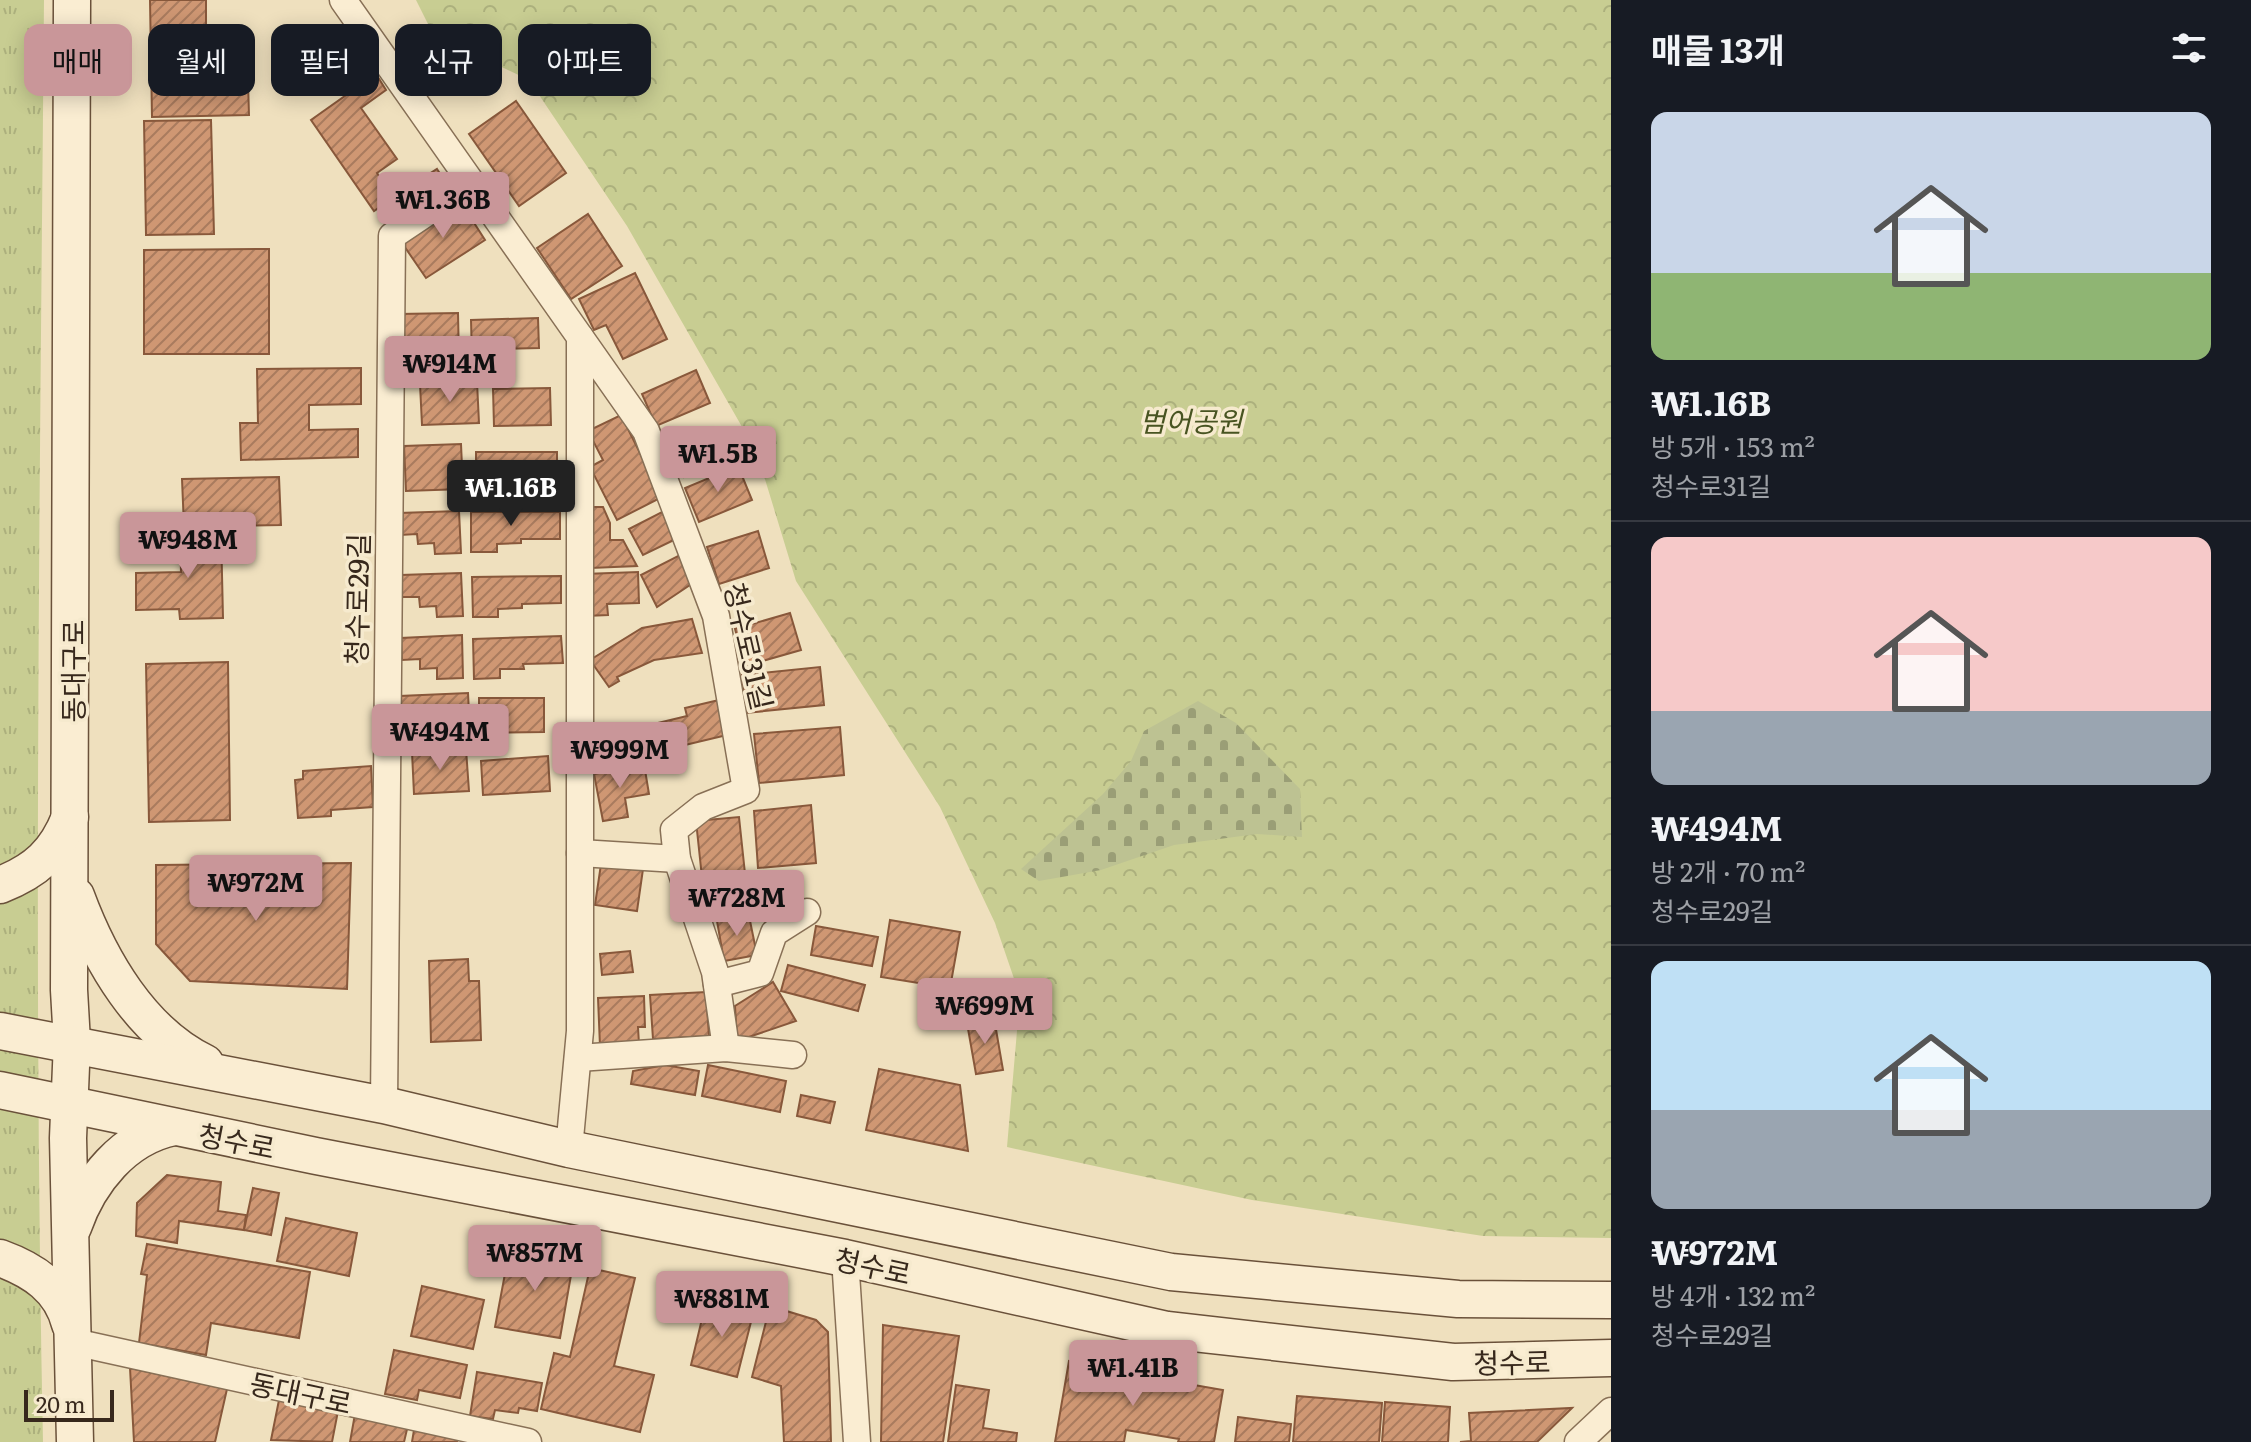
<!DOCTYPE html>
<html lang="ko">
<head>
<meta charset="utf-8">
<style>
  body { margin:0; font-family:Literata,"Noto Sans KR",serif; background:#242831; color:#f1f3f6; height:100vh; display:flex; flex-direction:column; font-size:30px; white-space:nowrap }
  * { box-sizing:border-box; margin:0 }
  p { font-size:26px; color:#9ea1a6 }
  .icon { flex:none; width:44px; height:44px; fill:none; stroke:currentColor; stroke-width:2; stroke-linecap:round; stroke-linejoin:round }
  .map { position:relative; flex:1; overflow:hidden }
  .panel { display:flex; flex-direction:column; background:#171b24; width:640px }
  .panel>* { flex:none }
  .top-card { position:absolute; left:24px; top:24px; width:760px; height:72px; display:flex; gap:16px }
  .scale { position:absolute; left:24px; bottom:20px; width:90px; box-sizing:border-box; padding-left:8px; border:4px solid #37281c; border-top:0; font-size:22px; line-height:28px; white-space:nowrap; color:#37281c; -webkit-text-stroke:6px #f6eace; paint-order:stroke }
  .price { position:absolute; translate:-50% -68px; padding:0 18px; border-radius:8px; background:#c99699; color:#111; font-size:26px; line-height:52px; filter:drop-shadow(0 2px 4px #0008) }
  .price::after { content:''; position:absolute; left:50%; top:48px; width:24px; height:18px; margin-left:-12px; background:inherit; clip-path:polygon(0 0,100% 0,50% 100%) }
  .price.on { background:#222; color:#fff }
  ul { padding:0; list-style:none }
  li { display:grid; align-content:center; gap:16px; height:424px; padding:0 40px }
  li+li { border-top:2px solid #363941 }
  li span { display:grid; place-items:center; height:248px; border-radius:16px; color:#555 }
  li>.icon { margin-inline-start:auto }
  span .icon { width:144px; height:144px; fill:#fffc; stroke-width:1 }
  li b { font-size:34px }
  h2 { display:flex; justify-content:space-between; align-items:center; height:96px; padding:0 40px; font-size:34px }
  .chip { padding:0 28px; border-radius:16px; background:#171b24; box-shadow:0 4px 20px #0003; font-size:28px; line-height:72px }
  .chip.on { background:#c99699; color:#111 }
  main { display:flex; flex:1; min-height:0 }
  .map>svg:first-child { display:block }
  .forest { fill:url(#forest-crowns) }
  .cemetery { fill:url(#cemetery-stones) }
  .park { fill:url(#park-tufts) }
  .building { fill:url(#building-hatch); stroke:#88583b; stroke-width:2 }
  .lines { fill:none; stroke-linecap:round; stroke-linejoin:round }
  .street-casing { stroke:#887056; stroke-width:29 }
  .secondary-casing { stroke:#6a513a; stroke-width:39 }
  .street { stroke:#faedd2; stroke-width:26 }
  .secondary { stroke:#faedd2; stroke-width:36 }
  .labels { text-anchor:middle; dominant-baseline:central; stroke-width:7; stroke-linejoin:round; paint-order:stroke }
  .park-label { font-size:28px; font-style:italic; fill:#485421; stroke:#f6eace }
  .street-label { font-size:28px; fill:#37281c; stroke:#f6eace }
</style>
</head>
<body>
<main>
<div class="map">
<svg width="1611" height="1442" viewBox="0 0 1611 1442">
  <defs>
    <pattern id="forest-crowns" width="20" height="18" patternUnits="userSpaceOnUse" patternTransform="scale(2)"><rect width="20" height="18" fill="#c8cd92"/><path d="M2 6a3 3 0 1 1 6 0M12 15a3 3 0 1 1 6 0" fill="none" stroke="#acb07d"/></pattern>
    <pattern id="cemetery-stones" width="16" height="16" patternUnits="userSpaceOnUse" patternTransform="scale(2)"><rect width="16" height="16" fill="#bdc292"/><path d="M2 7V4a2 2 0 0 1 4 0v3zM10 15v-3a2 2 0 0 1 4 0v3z" fill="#9a9e76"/></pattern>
    <pattern id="park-tufts" width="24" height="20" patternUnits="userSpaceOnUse" patternTransform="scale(2)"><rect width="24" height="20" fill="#c8cd92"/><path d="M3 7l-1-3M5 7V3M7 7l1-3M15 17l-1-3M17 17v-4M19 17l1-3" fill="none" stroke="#acb07d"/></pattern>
    <pattern id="building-hatch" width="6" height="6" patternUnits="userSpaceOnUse" patternTransform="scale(2)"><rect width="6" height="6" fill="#cf9773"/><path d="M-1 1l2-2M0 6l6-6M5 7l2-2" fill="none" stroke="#a97b5e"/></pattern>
  </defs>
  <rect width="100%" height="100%" fill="#efe0be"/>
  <!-- forest -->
  <polygon class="forest" points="416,0 1611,0 1611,1238 1483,1236 1252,1200 1007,1147 1020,996 995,923 940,807 796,581 757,453 627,226 529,80 433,34"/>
  <!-- cemetery -->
  <polygon class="cemetery" points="1198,701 1236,723 1300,789 1302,837 1257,834 1174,845 1101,870 1039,881 1021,869 1103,794 1131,761 1144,731"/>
  <!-- park -->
  <path class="park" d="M0,0H44C40,481 33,961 43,1442H0Z"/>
  <!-- building -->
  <g class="building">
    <polygon points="150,0 206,0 206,27 221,26 222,48 247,48 249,115 152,117"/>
    <polygon points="376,74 386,90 361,108 397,159 377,173 394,197 374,211 311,120"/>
    <polygon points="516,101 566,173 519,206 469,134"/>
    <polygon points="211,120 214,234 146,235 144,121"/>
    <polygon points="437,169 446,183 421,199 412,185"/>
    <polygon points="460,201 485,240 426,278 400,240"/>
    <polygon points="588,214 622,266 571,299 537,248"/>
    <polygon points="269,249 269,354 144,354 144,250"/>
    <polygon points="635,273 667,339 623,359 606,325 594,330 579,299"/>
    <polygon points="458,313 459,359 429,360 429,343 399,344 398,314"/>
    <polygon points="538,318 539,348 493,349 494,357 472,358 471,320"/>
    <polygon points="361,368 361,404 309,405 309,430 358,429 358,457 241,460 240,423 258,423 257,369"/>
    <polygon points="696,370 710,403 656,426 642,394"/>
    <polygon points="477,382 479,423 422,425 420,384"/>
    <polygon points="550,388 551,425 494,426 493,389"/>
    <polygon points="621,415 662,497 617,520 590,467 603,460 588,431"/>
    <polygon points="726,439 734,459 684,477 677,457"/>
    <polygon points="461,444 463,489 406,491 404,446"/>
    <polygon points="476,452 557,452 557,494 476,493"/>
    <polygon points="738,466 752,500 699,522 685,488"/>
    <polygon points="279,477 281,525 184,527 182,479"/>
    <polygon points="589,507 603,507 610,523 610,540 623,540 637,566 591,568"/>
    <polygon points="459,511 461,553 435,554 434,543 418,544 417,534 400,535 399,513"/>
    <polygon points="471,512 560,512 560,539 521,539 521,543 497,544 497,552 471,552"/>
    <polygon points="662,512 676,539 643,555 629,529"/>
    <polygon points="221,531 223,618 180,619 179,609 136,610 136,573 181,572 180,532"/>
    <polygon points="758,531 769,568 719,584 707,547"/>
    <polygon points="682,554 696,581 657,607 641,575"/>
    <polygon points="638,572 639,603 607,604 608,615 586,616 584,574"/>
    <polygon points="461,573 463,616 437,617 436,606 420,607 419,597 402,597 401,575"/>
    <polygon points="561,576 561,603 522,604 522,608 498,609 498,617 473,617 472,577"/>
    <polygon points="790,613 801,650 745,666 735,629"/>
    <polygon points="692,619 702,653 654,660 617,677 619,681 609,687 590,660 642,628"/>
    <polygon points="462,635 463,678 437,679 437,668 420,669 420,659 402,660 401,638"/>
    <polygon points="561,636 563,663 523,664 524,669 500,669 500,678 474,679 473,639"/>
    <polygon points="228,662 230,820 149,822 146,664"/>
    <polygon points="820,667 824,705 746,713 742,675"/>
    <polygon points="468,693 470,734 447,735 447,725 423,726 422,719 402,719 400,696"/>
    <polygon points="479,698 544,698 544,732 479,733"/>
    <polygon points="719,700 727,735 643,755 637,728 687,716 685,708"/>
    <polygon points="840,727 844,775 759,783 754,734"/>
    <polygon points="466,749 469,791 414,794 412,752"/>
    <polygon points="548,756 550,791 483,795 481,761"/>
    <polygon points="644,764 649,794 625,798 628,817 603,821 594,774"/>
    <polygon points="371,766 373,807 331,810 331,816 298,818 295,780 303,779 303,771"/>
    <polygon points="811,805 816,863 758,868 754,811"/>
    <polygon points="739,817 746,883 703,887 696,821"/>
    <polygon points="351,863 347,989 190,981 156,944 156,865"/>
    <polygon points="601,864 643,869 637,911 595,905"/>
    <polygon points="749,916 757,955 724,961 717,921"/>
    <polygon points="890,920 960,932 950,988 881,977"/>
    <polygon points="816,926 878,937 872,966 811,955"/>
    <polygon points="630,951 633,972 602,975 600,954"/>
    <polygon points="468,959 469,981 479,981 481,1040 431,1042 429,961"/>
    <polygon points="788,965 865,985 858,1011 781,991"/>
    <polygon points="773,982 796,1021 737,1041 735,1006"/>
    <polygon points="706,992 709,1036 653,1039 650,995"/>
    <polygon points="644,996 645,1027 638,1027 639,1044 600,1046 598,998"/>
    <polygon points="994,1018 1003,1070 976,1074 967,1023"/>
    <polygon points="665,1065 699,1071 695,1095 631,1084 633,1071"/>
    <polygon points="708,1065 786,1081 780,1112 702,1096"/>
    <polygon points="879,1069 960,1085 968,1151 866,1130"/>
    <polygon points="801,1095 835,1102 830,1123 797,1116"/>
    <polygon points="167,1175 221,1182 218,1211 246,1215 244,1230 179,1221 177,1243 136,1236 137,1203"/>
    <polygon points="253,1188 279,1193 271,1235 244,1230"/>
    <polygon points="286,1218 357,1233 349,1276 277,1261"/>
    <polygon points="147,1244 310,1272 299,1338 211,1323 206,1355 139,1343 147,1275 141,1274"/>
    <polygon points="510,1247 574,1258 560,1338 495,1327"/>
    <polygon points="590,1268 635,1278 614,1366 654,1375 640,1432 541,1409 554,1353 570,1357"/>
    <polygon points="422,1286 484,1300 473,1349 411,1336"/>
    <polygon points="706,1302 753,1314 737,1377 691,1365"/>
    <polygon points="770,1306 816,1320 828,1332 831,1442 784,1442 781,1386 752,1377"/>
    <polygon points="883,1325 959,1336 943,1442 881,1442"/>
    <polygon points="394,1350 467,1365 460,1398 419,1390 417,1400 385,1394"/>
    <polygon points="1069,1361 1137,1373 1135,1382 1187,1391 1188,1384 1223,1390 1214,1442 1178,1442 1179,1439 1126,1430 1124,1442 1055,1442"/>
    <polygon points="130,1368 227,1389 215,1442 134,1442"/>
    <polygon points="477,1372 542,1383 537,1411 519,1408 518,1413 495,1410 493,1419 470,1416"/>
    <polygon points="956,1385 989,1390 983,1428 1017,1433 1016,1442 948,1442"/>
    <polygon points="1297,1396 1382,1403 1379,1442 1293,1442"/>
    <polygon points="279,1400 338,1411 332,1442 271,1440"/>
    <polygon points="1385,1402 1450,1407 1448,1442 1382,1442"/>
    <polygon points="1572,1408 1537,1442 1460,1442 1471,1441 1469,1413"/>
    <polygon points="355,1414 408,1425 404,1442 350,1442"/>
    <polygon points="1238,1417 1291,1424 1289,1442 1235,1442"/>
    <polygon points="414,1430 458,1437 457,1442 412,1442"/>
  </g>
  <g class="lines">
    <!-- street casing -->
    <g class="street-casing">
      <g id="street">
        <polyline points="343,0 580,337 580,1031 569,1149"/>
        <polyline points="580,337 646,431 716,616 746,790 703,807 674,830 677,859 715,972 726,1048"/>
        <polyline points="580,853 677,859"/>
        <polyline points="717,984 760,973 774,933 807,912"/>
        <polyline points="578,1058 726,1048 793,1055"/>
        <polyline points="384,1105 392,236 471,183"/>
        <polyline points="845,1258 857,1442"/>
        <polyline points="74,1342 528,1442"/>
        <polyline points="1578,1442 1611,1411"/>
      </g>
    </g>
    <!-- secondary casing -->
    <g class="secondary-casing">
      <g id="secondary">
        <polyline points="72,0 69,990 72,1042 68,1138 75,1442"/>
        <path d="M0,885C36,871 56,853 70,817"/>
        <path d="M76,896C100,961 141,1032 205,1063"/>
        <polyline points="0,1031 384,1105 569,1149 1171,1272 1458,1299 1611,1300"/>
        <polyline points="0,1090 316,1156 845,1258 1167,1330 1453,1362 1611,1358"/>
        <path d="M73,1227C89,1181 124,1137 174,1127"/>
        <path d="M0,1258C33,1270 61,1288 70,1324"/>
      </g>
    </g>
    <!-- street -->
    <use href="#street" class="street"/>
    <!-- secondary -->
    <use href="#secondary" class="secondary"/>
  </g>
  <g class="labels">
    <!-- park labels -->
    <g class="park-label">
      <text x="1191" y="420">범어공원</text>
    </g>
    <!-- street labels -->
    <g class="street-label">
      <text transform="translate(356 599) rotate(-89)">청수로29길</text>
      <text transform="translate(750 646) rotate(77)">청수로31길</text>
      <text transform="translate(72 671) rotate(-90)">동대구로</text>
      <text transform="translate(237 1140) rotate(11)">청수로</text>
      <text transform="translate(873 1265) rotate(12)">청수로</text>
      <text transform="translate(1512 1361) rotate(-1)">청수로</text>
      <text transform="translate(301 1392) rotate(12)">동대구로</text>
    </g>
  </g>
</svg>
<div class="scale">20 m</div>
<b class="price" style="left:443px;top:240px">₩1.36B</b>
<b class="price" style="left:450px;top:404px">₩914M</b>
<b class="price" style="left:718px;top:494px">₩1.5B</b>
<b class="price on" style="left:511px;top:528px">₩1.16B</b>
<b class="price" style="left:188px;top:580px">₩948M</b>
<b class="price" style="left:440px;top:772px">₩494M</b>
<b class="price" style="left:620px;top:790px">₩999M</b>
<b class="price" style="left:256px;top:923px">₩972M</b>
<b class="price" style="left:737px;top:938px">₩728M</b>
<b class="price" style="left:985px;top:1046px">₩699M</b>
<b class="price" style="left:535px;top:1293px">₩857M</b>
<b class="price" style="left:722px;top:1339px">₩881M</b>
<b class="price" style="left:1133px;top:1408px">₩1.41B</b>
<div class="top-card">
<a class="chip on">매매</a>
<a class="chip">월세</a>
<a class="chip">필터</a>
<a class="chip">신규</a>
<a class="chip">아파트</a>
</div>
</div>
<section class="panel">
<h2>매물 13개<svg class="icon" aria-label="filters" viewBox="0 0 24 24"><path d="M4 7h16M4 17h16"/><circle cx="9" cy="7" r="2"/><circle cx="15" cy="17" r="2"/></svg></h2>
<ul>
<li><span style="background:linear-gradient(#c9d6e8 65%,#8fb573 0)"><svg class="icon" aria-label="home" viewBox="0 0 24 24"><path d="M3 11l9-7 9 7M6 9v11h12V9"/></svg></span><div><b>₩1.16B</b><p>방 5개 · 153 m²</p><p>청수로31길</p></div></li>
<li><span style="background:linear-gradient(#f6c9c9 70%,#9aa5b1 0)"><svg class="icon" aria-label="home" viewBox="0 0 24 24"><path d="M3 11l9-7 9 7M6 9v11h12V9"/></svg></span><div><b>₩494M</b><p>방 2개 · 70 m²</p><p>청수로29길</p></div></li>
<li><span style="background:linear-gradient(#bfe0f5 60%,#9aa5b1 0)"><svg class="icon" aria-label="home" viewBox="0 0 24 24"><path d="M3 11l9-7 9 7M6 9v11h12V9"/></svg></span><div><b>₩972M</b><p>방 4개 · 132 m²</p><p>청수로29길</p></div></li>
</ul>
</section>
</main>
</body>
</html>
